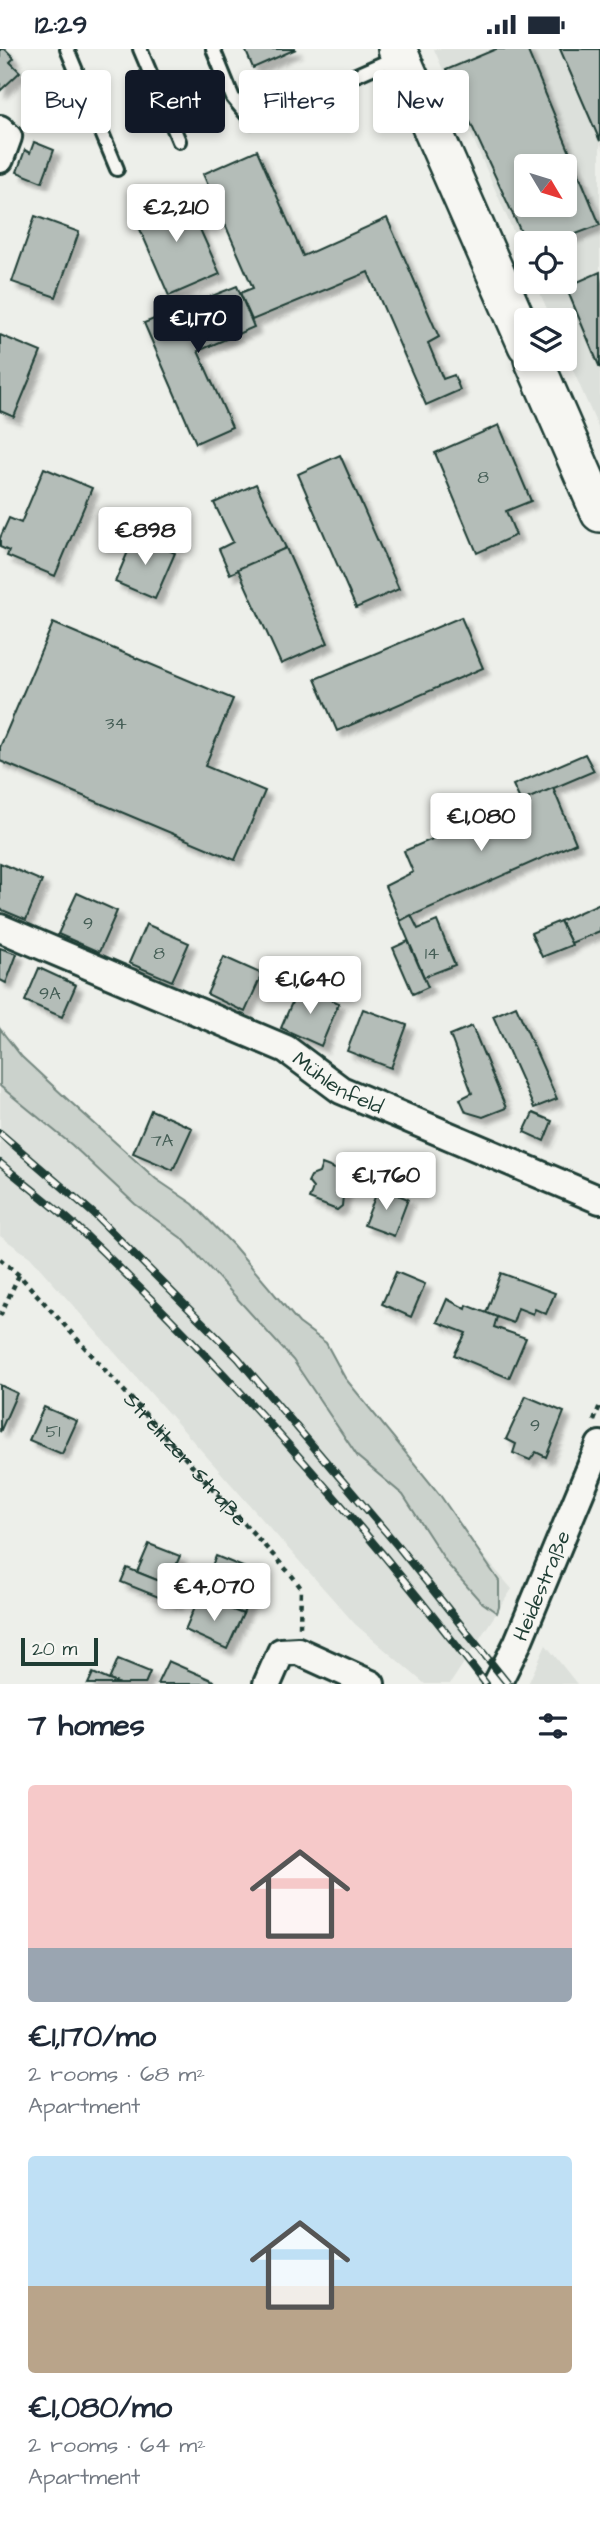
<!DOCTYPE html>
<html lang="en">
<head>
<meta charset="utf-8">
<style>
  body { margin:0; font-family:"Architects Daughter",sans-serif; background:#f2f2f3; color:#1f2937; height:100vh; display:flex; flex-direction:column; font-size:26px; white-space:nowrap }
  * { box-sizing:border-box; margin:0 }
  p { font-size:23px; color:#747a83 }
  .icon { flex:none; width:38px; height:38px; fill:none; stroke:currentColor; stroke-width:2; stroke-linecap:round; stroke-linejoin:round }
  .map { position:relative; height:1635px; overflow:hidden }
  .drawer { display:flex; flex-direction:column; background:#fff; flex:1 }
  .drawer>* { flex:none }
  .hud { position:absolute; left:21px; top:21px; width:558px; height:63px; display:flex; gap:14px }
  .needle { width:46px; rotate:128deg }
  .controls { position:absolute; left:514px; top:105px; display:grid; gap:14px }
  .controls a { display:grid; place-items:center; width:63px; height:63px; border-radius:7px; background:#fff; box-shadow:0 4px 10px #0003; font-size:35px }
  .scale { position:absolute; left:21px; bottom:18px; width:77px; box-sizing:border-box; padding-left:7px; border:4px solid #1f3d34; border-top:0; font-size:19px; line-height:24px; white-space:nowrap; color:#1f3d34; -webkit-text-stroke:5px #f6f6f2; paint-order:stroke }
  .price { position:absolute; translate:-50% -60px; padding:0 16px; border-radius:7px; background:#fff; color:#222; font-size:23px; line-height:46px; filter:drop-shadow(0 2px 4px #0008) }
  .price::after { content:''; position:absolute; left:50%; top:42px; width:21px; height:16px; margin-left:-10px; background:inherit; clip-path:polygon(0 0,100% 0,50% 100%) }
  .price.current { background:#111827; color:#fff }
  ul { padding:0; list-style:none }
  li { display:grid; align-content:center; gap:14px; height:371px; padding:0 28px }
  li span { display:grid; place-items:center; height:217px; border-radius:7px; color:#555 }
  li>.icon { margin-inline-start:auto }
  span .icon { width:126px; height:126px; fill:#fffc; stroke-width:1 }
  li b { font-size:30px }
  h2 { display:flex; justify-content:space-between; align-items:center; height:84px; padding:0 28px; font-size:30px }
  .tag { padding:0 24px; border-radius:7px; background:#fff; box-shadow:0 4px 10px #0003; font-size:24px; line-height:63px }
  .tag.current { background:#111827; color:#fff }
  .status { display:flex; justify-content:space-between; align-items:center; height:49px; padding:0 35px; background:#fff; direction:ltr }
  .status svg { height:19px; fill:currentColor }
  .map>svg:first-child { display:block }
  .built { fill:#dce0db; fill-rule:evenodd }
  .green { fill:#cbd2cc; stroke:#758880; stroke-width:2 }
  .building { fill:#b4bdb8; stroke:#1f3d34; stroke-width:2; fill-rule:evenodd; filter:url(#shadow) }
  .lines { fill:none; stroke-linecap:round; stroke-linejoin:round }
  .service-casing { stroke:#1f3d34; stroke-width:18 }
  .minor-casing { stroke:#1f3d34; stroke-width:32 }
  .secondary-casing { stroke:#1f3d34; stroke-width:42 }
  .path { stroke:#1f3d34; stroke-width:4.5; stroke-dasharray:5 5; stroke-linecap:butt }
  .service { stroke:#f6f6f2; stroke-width:12 }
  .minor { stroke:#f6f6f2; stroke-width:26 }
  .secondary { stroke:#f6f6f2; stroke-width:37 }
  .rail-casing { stroke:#1f3d34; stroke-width:8 }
  .rail { stroke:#f6f6f2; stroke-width:5; stroke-dasharray:16; stroke-linecap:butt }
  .labels { text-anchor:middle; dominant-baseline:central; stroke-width:7; stroke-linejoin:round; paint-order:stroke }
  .number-label { font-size:18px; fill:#445d55 }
  .street-label { font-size:21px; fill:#1f3d34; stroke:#f6f6f2 }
</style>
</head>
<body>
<div class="status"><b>12:29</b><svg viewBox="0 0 49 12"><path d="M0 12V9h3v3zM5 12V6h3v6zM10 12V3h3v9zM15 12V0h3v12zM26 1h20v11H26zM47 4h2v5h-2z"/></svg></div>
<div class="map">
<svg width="600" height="1635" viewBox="0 0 600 1635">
  <defs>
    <filter id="shadow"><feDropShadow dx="6" dy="6" stdDeviation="2" flood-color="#0004"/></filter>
  </defs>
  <rect width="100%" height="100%" fill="#edefea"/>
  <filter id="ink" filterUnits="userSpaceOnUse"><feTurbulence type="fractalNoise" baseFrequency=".0143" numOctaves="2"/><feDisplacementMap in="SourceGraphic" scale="14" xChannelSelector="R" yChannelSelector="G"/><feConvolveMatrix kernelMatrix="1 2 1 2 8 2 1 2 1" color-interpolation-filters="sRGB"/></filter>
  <g filter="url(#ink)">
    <!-- built -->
    <g class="built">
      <path d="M434,0H600V383L565,303V271H552L535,233H565V194H527V214ZM527,117H565V156H527Z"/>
      <polygon points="0,1005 258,1245 512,1540 450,1635 425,1635 355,1575 30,1208 0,1187"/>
      <polygon points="546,1596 577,1635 528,1635"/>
    </g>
    <!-- green -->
    <polygon class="green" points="0,980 22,1008 66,1049 156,1130 193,1155 233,1196 299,1274 326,1294 345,1329 440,1446 499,1532 499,1558 497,1564 480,1552 449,1517 403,1446 358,1408 293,1311 184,1191 135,1155 72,1096 0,1037"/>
    <!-- building -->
    <g class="building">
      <polygon points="0,0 5,0 14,9 10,13 20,23 0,42"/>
      <polygon points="245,0 296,0 253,19"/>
      <path d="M496,0H527L600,176L552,194H527V196L446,21ZM527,117H565V156H527Z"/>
      <polygon points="560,0 600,0 600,92"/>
      <polygon points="34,93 54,101 42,133 17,123 25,101 30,104"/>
      <polygon points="257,101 303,207 387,169 439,288 428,294 443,330 454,326 460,341 426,356 368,223 252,271 240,244 253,239 203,125"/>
      <polygon points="183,142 220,225 169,247 133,164"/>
      <polygon points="35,167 79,183 56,248 12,233"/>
      <polygon points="600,223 600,319 566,238"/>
      <polygon points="237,237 254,278 198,302 232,378 196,394 144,274"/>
      <polygon points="0,286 41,303 14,368 0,362"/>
      <polygon points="499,376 531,452 506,462 516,486 477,504 435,404"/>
      <polygon points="340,406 399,540 356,559 298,425"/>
      <polygon points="44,419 92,439 55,527 7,507 9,502 0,498 0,489 9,469 21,474"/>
      <polygon points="256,435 286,499 230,525 219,500 233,493 214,454"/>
      <polygon points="135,486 175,504 155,550 115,533"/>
      <polygon points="286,499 328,594 281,615 238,520"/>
      <polygon points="461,568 483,619 337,682 315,630"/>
      <polygon points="53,574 233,650 205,717 265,742 235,811 0,712 0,698"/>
      <polygon points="585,705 594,722 521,753 513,736"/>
      <polygon points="553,739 576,794 400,872 385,837 413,823 404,802"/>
      <polygon points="0,814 42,832 26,871 0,860"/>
      <polygon points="77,844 117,862 99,903 58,885"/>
      <polygon points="600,854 600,882 571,894 560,872"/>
      <polygon points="411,866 418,880 437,872 455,916 424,928 400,872"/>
      <polygon points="560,872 572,896 542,908 531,884"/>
      <polygon points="146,875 189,894 172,932 129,914"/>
      <polygon points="408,892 428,938 413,945 393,899"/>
      <polygon points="0,899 17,905 6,934 0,931"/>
      <polygon points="224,908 262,925 245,963 207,945"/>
      <polygon points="39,919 76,936 62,968 25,952"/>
      <polygon points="299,937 339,954 321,997 281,979"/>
      <polygon points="516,957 557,1050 534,1059 493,967"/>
      <polygon points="363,960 407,976 391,1019 347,1002"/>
      <polygon points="472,977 506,1059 483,1068 466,1063 460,1050 472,1044 450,986"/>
      <polygon points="151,1061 192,1079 173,1121 133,1104"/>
      <polygon points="533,1064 552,1072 544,1092 524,1083"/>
      <polygon points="322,1115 351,1126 343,1147 342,1157 337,1161 309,1150 313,1139 308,1133 311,1127 319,1124"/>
      <polygon points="379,1138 408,1150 394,1187 364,1176"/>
      <polygon points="396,1223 425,1235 411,1268 382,1255"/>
      <polygon points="501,1224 555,1244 546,1265 535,1260 533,1265 518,1259 513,1274 486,1264"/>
      <polygon points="447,1250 466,1260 467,1256 497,1268 494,1278 526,1289 509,1329 454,1306 466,1284 437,1273"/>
      <polygon points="0,1336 17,1344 0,1383"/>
      <polygon points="526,1347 564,1363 546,1408 536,1403 530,1411 513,1404 516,1395 506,1390"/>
      <polygon points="44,1358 77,1372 62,1405 29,1391"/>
      <polygon points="149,1495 180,1507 176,1516 207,1529 199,1548 137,1523"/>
      <polygon points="216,1507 260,1525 243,1565 199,1548"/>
      <polygon points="127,1519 182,1541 176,1555 121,1533"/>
      <polygon points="199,1548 243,1565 227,1600 185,1581"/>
      <polygon points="118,1610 150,1623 145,1635 120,1635 109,1631"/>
      <polygon points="168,1612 214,1632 213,1635 157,1635"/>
      <polygon points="93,1624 109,1631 120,1635 88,1635"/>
    </g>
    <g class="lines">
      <!-- service casing -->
      <g class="service-casing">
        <g id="service">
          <polyline points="67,0 117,120"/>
          <polyline points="140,0 179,92"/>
          <polyline points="213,0 233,49 252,72 397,8"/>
        </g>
      </g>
      <!-- minor casing -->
      <g class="minor-casing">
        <g id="minor">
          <polyline points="0,80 8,88 0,110"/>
          <path id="s2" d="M0,879L286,1000L341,1041L600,1151"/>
          <polyline points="267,1635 281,1603 298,1602 371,1635"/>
          <path id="s3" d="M497,1635L518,1593L600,1396"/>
        </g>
      </g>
      <!-- secondary casing -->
      <g class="secondary-casing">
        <g id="secondary">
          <polyline points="397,0 527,296"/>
          <polyline points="533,310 600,464"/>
        </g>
      </g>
      <!-- path -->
      <g class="path">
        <path id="s1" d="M0,1210L19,1226L293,1528L301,1539L300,1578"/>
        <polyline points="0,1267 19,1226"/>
        <polyline points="594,1372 600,1356"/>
      </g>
      <!-- service -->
      <use href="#service" class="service"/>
      <!-- minor -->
      <use href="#minor" class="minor"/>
      <!-- secondary -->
      <use href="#secondary" class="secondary"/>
      <!-- rail casing -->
      <g class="rail-casing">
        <g id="rail">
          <polyline points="0,1084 94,1165 238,1309 397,1496 508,1635"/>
          <path d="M0,1114C26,1136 53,1156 78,1179C225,1318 363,1474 486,1635"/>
        </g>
      </g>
      <!-- rail -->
      <use href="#rail" class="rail"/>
    </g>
  </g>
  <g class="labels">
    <!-- number labels -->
    <g class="number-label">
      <text x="483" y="428">8</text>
      <text x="116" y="674">34</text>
      <text x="88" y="874">9</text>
      <text x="159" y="904">8</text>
      <text x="432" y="904">14</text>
      <text x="50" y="944">9A</text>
      <text x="162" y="1091">7A</text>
      <text x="535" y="1376">9</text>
      <text x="53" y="1382">51</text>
    </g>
    <!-- street labels -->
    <g class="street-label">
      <text stroke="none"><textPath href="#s2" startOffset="373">Mühlenfeld</textPath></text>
      <text stroke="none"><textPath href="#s1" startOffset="273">Strelitzer Straße</textPath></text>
      <text stroke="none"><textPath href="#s3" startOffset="108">Heidestraße</textPath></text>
    </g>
  </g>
</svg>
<div class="controls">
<a><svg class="needle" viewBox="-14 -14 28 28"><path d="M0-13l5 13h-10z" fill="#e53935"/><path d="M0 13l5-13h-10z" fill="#747a83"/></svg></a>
<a><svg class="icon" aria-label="locate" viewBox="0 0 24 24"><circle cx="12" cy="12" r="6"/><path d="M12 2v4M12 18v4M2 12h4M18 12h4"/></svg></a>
<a><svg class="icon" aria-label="layers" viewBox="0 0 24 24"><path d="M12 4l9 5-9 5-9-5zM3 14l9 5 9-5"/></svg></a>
</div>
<div class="scale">20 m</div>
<b class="price" style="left:176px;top:195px">€2,210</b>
<b class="price current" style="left:198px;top:306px">€1,170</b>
<b class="price" style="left:145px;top:518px">€898</b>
<b class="price" style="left:481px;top:804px">€1,080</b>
<b class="price" style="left:310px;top:967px">€1,640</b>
<b class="price" style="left:386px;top:1163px">€1,760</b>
<b class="price" style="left:214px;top:1574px">€4,070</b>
<div class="hud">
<a class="tag">Buy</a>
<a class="tag current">Rent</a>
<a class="tag">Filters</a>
<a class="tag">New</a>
</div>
</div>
<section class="drawer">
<h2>7 homes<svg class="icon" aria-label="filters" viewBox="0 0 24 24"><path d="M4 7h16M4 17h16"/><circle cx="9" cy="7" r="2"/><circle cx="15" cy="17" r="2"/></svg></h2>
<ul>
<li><span style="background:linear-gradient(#f6c9c9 75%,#9aa5b1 0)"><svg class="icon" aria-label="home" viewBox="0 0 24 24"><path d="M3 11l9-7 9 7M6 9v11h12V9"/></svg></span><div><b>€1,170/mo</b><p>2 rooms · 68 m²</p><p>Apartment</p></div></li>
<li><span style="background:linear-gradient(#bfe0f5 60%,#b9a48a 0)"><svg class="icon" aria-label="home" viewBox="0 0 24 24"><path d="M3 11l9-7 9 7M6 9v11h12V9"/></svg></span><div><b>€1,080/mo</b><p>2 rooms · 64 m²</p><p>Apartment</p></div></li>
</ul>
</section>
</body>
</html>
